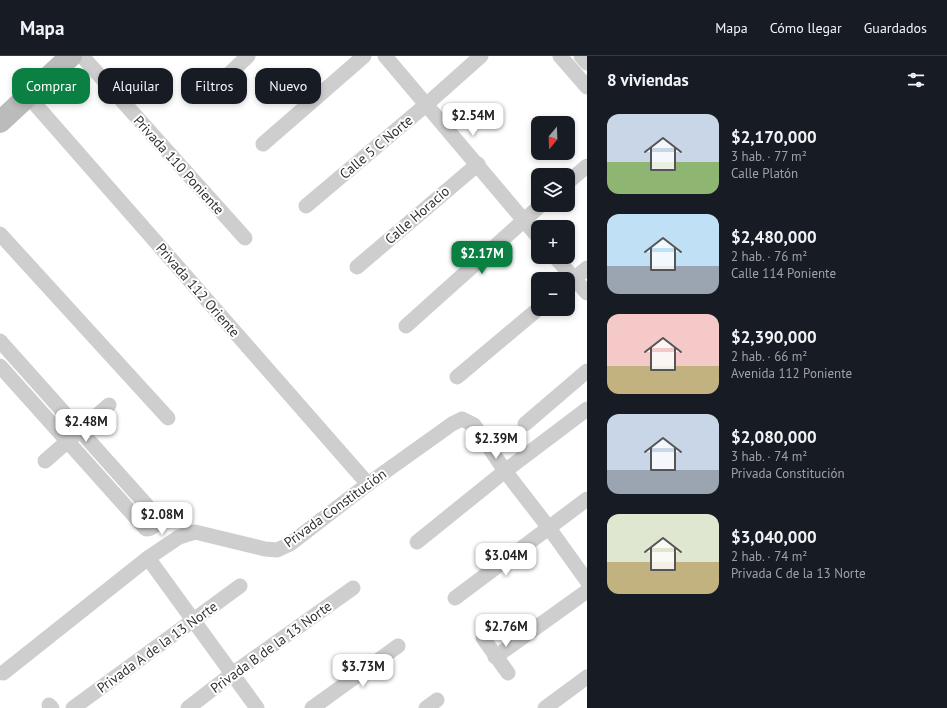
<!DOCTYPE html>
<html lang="es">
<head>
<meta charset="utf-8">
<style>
  body { margin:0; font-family:"PT Sans",sans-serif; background:#20242c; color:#f1f3f6; height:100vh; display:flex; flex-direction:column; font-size:15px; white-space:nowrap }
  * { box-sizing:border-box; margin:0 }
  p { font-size:13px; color:#9ea1a6 }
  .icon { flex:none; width:22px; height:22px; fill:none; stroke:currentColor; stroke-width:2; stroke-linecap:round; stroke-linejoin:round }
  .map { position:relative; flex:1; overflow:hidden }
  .panel { display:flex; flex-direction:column; background:#171b24; width:360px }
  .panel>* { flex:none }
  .top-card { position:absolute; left:12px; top:12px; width:380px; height:36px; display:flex; gap:8px }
  .needle { width:26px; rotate:199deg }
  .controls { position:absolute; left:531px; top:60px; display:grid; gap:8px }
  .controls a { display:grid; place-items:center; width:44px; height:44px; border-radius:8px; background:#171b24; box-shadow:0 2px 6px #0003; font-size:20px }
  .price { position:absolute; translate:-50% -34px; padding:0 9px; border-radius:8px; background:#fff; color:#222; font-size:13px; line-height:26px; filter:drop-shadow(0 1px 2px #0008) }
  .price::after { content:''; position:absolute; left:50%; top:24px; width:12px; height:9px; margin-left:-6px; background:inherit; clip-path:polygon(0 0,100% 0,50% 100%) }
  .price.selected { background:#0b8043; color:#fff }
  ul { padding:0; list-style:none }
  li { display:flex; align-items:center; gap:12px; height:100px; padding:0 20px }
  li span { display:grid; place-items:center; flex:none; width:112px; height:80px; border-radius:12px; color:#555 }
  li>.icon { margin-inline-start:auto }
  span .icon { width:48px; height:48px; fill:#fffc; stroke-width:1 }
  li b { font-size:17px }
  h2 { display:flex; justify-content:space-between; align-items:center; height:48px; padding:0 20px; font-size:17px }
  .chip { padding:0 14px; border-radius:12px; background:#171b24; box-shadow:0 2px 6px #0003; font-size:14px; line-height:36px }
  .chip.selected { background:#0b8043; color:#fff }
  header { display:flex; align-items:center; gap:24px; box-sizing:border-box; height:56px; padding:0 20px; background:#171b24; border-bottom:1px solid #363941 }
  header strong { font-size:19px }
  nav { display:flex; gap:22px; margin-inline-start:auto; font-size:14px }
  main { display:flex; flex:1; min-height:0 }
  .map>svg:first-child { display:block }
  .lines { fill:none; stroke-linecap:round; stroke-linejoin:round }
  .street { stroke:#cecece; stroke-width:15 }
  .secondary { stroke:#bbb; stroke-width:22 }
  .labels { text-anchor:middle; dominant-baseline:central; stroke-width:4; stroke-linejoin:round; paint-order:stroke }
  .street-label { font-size:14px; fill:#313131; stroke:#fff }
</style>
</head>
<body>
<header>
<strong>Mapa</strong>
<nav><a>Mapa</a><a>Cómo llegar</a><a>Guardados</a></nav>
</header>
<main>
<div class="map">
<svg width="587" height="652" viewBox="0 0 587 652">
  <rect width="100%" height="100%" fill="#fff"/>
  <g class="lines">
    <!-- street -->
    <g class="street">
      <polyline points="82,0 245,182"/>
      <polyline points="385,0 538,181"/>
      <polyline points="560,0 587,31"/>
      <polyline points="581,0 587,7"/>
      <polyline points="209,37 248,0"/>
      <polyline points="28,40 368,428"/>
      <polyline points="263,88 364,0"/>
      <polyline points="568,126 587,110"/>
      <polyline points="306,150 427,48 481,0"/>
      <polyline points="0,178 168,362"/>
      <polyline points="555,201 587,237"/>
      <polyline points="357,211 478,108"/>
      <polyline points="568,228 587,212"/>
      <polyline points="406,270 541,149"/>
      <path d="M0,285L159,463C158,468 151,473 146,473L0,310"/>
      <polyline points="457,321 538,253"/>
      <polyline points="525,368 587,315"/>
      <polyline points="45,405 109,349"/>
      <polyline points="417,486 505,415 587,353"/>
      <polyline points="148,502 257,652"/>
      <polyline points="455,542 587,443"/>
      <polyline points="483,582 508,617"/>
      <polyline points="495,601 587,535"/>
      <polyline points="3,617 148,502 179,481 195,476 265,493 277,494 290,488 368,428 452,368 462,363 474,369 505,415 549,472 587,525"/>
      <polyline points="49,649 52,652"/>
      <polyline points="73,652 240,530"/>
      <polyline points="188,652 232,618 353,532"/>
      <polyline points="312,652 398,590"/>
      <polyline points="426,652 437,644"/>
      <polyline points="545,652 587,621"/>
    </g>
    <!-- secondary -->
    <polyline class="secondary" points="0,66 71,0"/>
  </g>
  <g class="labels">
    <!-- street labels -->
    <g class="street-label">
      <text transform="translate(376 91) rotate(-40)">Calle 5 C Norte</text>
      <text transform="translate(179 109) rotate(48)">Privada 110 Poniente</text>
      <text transform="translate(417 159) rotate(-41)">Calle Horacio</text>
      <text transform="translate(198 234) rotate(49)">Privada 112 Oriente</text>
      <text transform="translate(335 452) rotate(-36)">Privada Constitución</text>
      <text transform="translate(157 591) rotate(-36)">Privada A de la 13 Norte</text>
      <text transform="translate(271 591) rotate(-36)">Privada B de la 13 Norte</text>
    </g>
  </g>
</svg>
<div class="controls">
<a><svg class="needle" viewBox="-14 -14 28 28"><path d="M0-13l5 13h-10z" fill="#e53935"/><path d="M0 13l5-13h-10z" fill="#9ea1a6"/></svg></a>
<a><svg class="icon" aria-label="layers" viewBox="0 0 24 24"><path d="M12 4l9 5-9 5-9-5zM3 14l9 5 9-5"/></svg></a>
<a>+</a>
<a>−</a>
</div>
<b class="price" style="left:473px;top:81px">$2.54M</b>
<b class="price selected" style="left:482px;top:219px">$2.17M</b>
<b class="price" style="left:86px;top:387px">$2.48M</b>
<b class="price" style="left:496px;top:404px">$2.39M</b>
<b class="price" style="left:162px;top:480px">$2.08M</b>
<b class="price" style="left:506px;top:521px">$3.04M</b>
<b class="price" style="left:506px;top:592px">$2.76M</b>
<b class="price" style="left:363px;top:632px">$3.73M</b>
<div class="top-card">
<a class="chip selected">Comprar</a>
<a class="chip">Alquilar</a>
<a class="chip">Filtros</a>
<a class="chip">Nuevo</a>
</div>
</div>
<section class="panel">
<h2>8 viviendas<svg class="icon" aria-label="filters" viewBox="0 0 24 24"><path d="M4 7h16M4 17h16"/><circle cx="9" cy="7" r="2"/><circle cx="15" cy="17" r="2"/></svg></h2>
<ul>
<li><span style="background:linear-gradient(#c9d6e8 60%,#8fb573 0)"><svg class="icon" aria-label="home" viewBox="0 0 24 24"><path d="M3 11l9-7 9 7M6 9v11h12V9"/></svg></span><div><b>$2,170,000</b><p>3 hab. · 77 m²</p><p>Calle Platón</p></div></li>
<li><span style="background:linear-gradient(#bfe0f5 65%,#9aa5b1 0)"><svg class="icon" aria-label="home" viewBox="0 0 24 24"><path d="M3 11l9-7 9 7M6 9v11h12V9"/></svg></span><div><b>$2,480,000</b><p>2 hab. · 76 m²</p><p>Calle 114 Poniente</p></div></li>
<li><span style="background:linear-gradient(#f6c9c9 65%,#c2b280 0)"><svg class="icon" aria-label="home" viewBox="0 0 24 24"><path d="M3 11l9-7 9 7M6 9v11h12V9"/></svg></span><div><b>$2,390,000</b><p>2 hab. · 66 m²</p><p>Avenida 112 Poniente</p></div></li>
<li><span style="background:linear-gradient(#c9d6e8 70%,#9aa5b1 0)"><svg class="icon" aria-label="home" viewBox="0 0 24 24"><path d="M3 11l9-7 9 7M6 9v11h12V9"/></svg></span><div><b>$2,080,000</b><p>3 hab. · 74 m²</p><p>Privada Constitución</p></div></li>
<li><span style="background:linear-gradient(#dfe7d0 60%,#c2b280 0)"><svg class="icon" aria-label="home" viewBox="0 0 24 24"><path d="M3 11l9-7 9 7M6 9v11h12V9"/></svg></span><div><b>$3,040,000</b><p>2 hab. · 74 m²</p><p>Privada C de la 13 Norte</p></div></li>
</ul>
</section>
</main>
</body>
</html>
